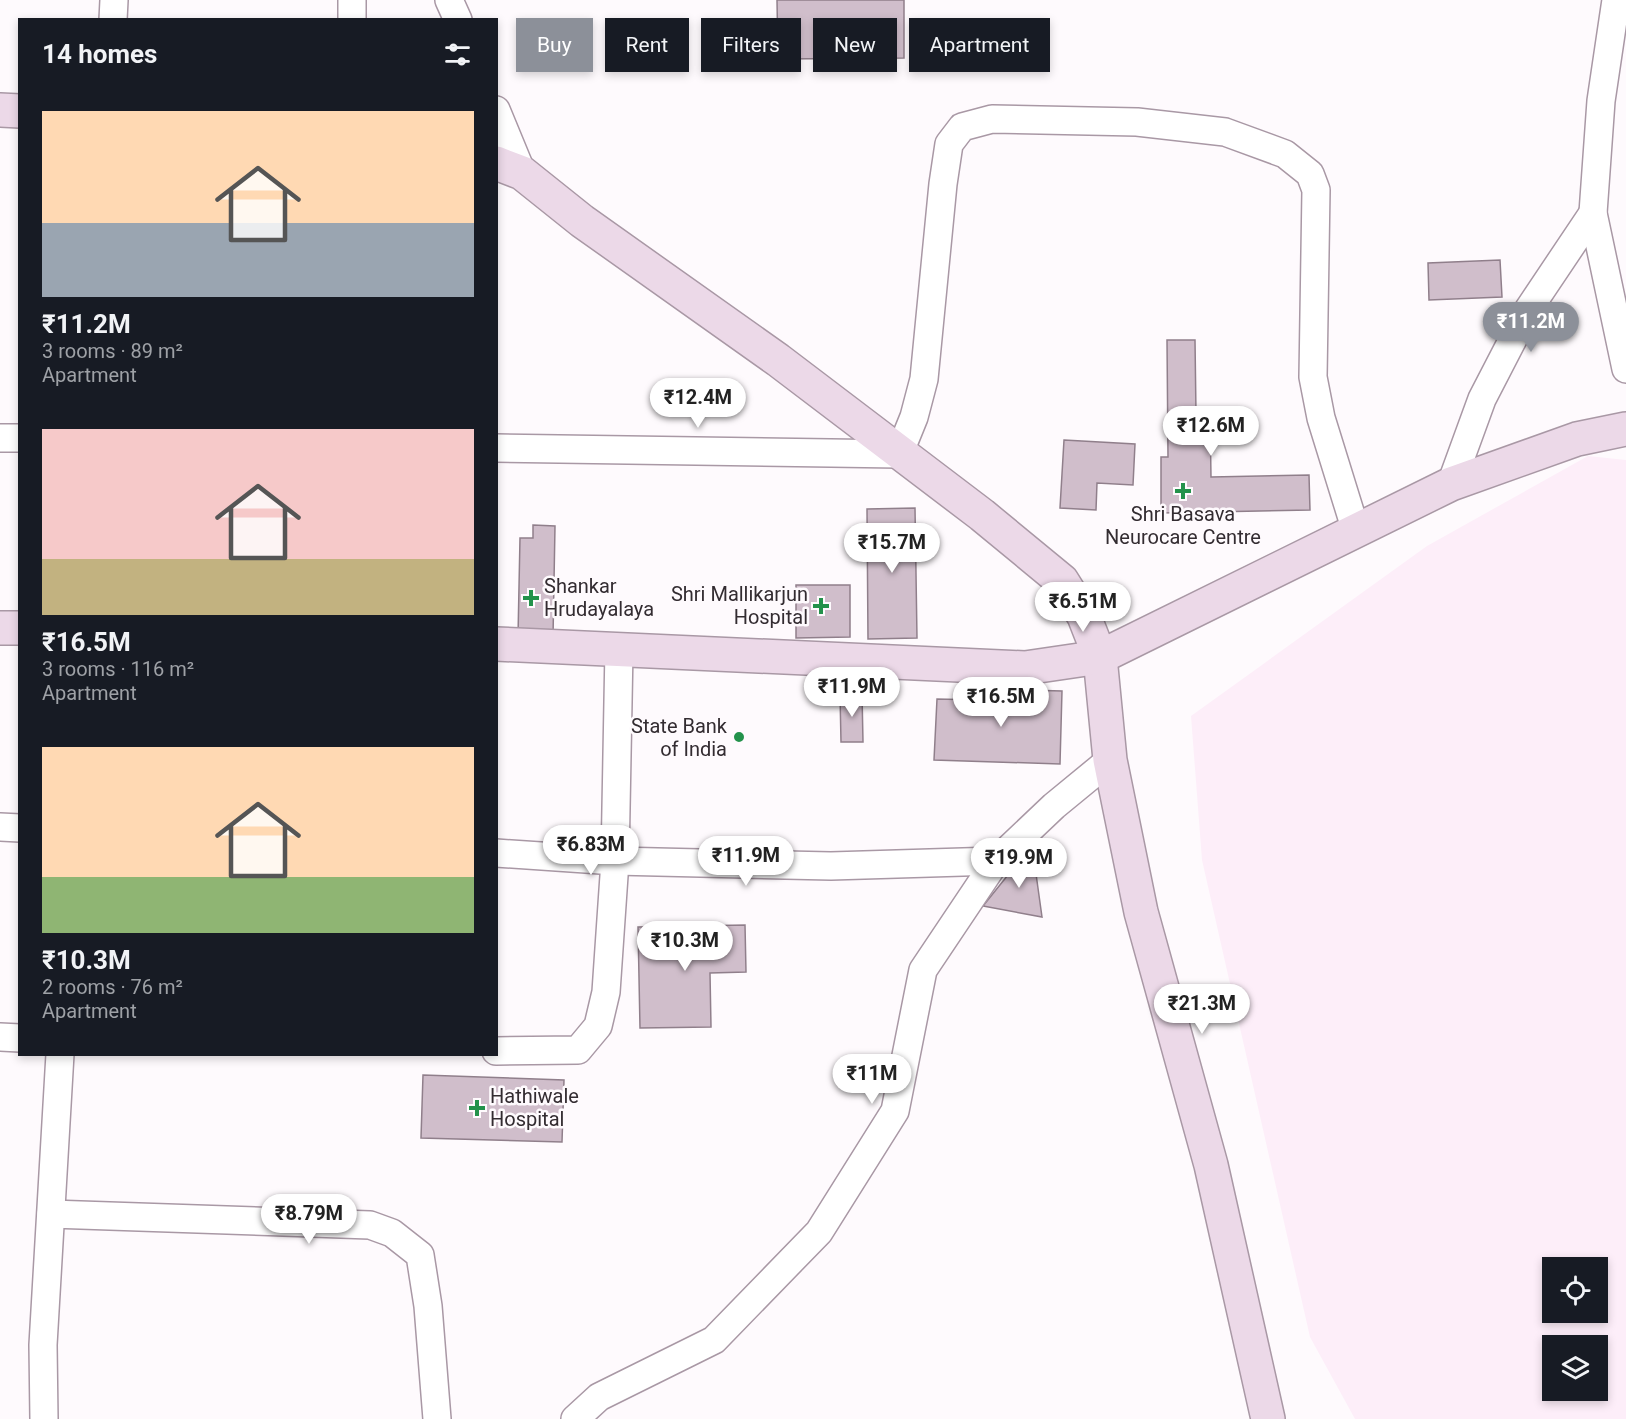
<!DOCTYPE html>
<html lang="en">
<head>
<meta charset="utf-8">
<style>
  body { margin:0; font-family:Roboto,sans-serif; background:#242831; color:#f1f3f6; height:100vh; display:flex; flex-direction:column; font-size:22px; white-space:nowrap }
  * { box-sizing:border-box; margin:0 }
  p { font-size:20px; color:#9ea1a6 }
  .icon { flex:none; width:33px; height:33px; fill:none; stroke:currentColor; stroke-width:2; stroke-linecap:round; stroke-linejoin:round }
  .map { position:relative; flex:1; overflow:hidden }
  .details { position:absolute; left:18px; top:18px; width:480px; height:1038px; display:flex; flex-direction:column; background:#171b24; border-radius:0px; box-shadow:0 3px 9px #0003 }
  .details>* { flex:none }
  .hud { position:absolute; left:516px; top:18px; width:570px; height:54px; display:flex; gap:12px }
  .tools { position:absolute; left:1542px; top:1257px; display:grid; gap:12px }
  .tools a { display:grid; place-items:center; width:66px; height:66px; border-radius:0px; background:#171b24; box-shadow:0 3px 9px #0003; font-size:30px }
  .price { position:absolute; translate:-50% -51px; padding:0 14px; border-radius:21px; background:#fff; color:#222; font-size:20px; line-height:39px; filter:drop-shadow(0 2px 3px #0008) }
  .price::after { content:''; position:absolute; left:50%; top:36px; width:18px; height:14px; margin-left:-9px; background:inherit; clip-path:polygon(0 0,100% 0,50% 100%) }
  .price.active { background:#8c9099; color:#fff }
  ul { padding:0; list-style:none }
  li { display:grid; align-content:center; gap:12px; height:318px; padding:0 24px }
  li span { display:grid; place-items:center; height:186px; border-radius:0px; color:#555 }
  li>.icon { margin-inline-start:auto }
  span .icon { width:108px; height:108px; fill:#fffc; stroke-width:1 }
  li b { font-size:26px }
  h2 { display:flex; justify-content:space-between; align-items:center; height:72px; padding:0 24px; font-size:26px }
  .tag { padding:0 21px; border-radius:0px; background:#171b24; box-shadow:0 3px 9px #0003; font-size:21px; line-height:54px }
  .tag.active { background:#8c9099; color:#fff }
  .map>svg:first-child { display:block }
  .built { fill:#fdeef9; fill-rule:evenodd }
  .building { fill:#d0becb; stroke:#907f8b; stroke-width:1.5 }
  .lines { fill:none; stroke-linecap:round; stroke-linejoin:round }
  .street-casing { stroke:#a998a5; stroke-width:30 }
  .secondary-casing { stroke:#a998a5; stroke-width:36 }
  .street { stroke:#fff; stroke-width:27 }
  .secondary { stroke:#ecd9e8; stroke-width:33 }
  .poi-dot { fill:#23924b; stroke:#fefafd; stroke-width:2 }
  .labels { text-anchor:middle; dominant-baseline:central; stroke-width:5; stroke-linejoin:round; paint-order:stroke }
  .poi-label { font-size:20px; fill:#332c31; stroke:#fefafd; text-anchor:start }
</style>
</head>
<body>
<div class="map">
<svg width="1626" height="1419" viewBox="0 0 1626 1419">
  <rect width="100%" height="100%" fill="#fefafd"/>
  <!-- built -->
  <path class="built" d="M1588,456L1626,460V1419H1355L1310,1337L1202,860L1191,716L1427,546ZM1552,1268H1598V1312H1552ZM1552,1346H1598V1390H1552Z"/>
  <!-- building -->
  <g class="building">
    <polygon points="777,0 904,0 904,58 778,59"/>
    <polygon points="1500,260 1502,297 1429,300 1428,263"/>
    <polygon points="1167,340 1195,340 1196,413 1210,413 1211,477 1309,475 1310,510 1161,513 1161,457 1168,457"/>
    <polygon points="1064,440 1135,444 1133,485 1097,483 1096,510 1060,508"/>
    <polygon points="915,508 917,638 868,639 867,509"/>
    <polygon points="533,525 555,526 553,637 518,636 520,538 533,538"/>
    <polygon points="796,585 850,585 850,637 796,638"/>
    <polygon points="981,689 1062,691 1060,764 934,760 937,699 980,700"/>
    <polygon points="840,694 862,694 863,742 841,742"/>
    <polygon points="1032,845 1042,917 983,906"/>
    <polygon points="745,925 746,972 710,973 711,1027 640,1028 638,927"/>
    <polygon points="423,1075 564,1080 562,1142 421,1138"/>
  </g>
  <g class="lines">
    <!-- street casing -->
    <g class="street-casing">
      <g id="street">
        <polyline points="449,0 458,20"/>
        <polyline points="1616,0 1601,101 1593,213 1626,369"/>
        <polyline points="113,20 114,0"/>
        <polyline points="352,20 352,0"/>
        <polyline points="496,110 522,173"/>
        <polyline points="0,438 20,438"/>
        <polyline points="496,448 899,454 914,417 924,379 943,184 949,144 962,127 992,119 1137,122 1225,132 1285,154 1310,174 1316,190 1313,377 1321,418 1356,531"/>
        <polyline points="1451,484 1482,399 1528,310 1593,213"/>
        <polyline points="0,827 20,828"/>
        <polyline points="496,853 615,861 831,866 996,861"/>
        <polyline points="0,1037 20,1038"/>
        <polyline points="496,1051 578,1050 598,1026 606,992 615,861 619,649"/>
        <polyline points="51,1214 370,1225 392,1233 420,1255 428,1306 437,1419"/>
        <polyline points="44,1419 43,1345 60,1054"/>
        <polyline points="575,1419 599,1397 714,1340 819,1232 895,1111 923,970 996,861 1054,806 1110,760"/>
      </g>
    </g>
    <!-- secondary casing -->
    <g class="secondary-casing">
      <g id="secondary">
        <polyline points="0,110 20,111"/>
        <polyline points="496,163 522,173 582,221 778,360 982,515 1062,581 1084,616 1100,657 1110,760 1141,912 1211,1165 1268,1419"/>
        <polyline points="0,628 20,628"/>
        <polyline points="496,644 1025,668 1100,657 1451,484 1577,439 1626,429"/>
      </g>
    </g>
    <!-- street -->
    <use href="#street" class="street"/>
    <!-- secondary -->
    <use href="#secondary" class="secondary"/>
  </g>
  <!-- markers -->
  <g class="poi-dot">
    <path d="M1180 482h6v6h6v6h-6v6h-6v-6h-6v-6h6z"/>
    <path d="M528 589h6v6h6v6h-6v6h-6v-6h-6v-6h6z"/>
    <path d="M818 597h6v6h6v6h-6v6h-6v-6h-6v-6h6z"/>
    <circle cx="739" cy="737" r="6"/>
    <path d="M474 1099h6v6h6v6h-6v6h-6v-6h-6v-6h6z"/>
  </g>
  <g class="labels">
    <!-- poi labels -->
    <g class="poi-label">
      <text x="1183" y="514" text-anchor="middle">Shri Basava<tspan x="1183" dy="23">Neurocare Centre</tspan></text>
      <text x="544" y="586">Shankar<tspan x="544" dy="23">Hrudayalaya</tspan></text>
      <text x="808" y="594" text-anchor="end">Shri Mallikarjun<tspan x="808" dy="23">Hospital</tspan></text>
      <text x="727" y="726" text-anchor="end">State Bank<tspan x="727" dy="23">of India</tspan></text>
      <text x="490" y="1096">Hathiwale<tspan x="490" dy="23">Hospital</tspan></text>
    </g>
  </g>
</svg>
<div class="tools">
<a><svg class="icon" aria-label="locate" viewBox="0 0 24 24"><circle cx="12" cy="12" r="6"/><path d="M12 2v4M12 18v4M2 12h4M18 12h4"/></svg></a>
<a><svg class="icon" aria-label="layers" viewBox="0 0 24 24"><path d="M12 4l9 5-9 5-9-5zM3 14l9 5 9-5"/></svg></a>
</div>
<b class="price active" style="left:1531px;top:353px">₹11.2M</b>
<b class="price" style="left:698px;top:429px">₹12.4M</b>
<b class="price" style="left:1211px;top:457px">₹12.6M</b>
<b class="price" style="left:892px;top:574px">₹15.7M</b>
<b class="price" style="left:1083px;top:633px">₹6.51M</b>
<b class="price" style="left:852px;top:718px">₹11.9M</b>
<b class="price" style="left:1001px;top:728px">₹16.5M</b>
<b class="price" style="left:591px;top:876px">₹6.83M</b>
<b class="price" style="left:746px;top:887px">₹11.9M</b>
<b class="price" style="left:1019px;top:889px">₹19.9M</b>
<b class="price" style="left:685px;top:972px">₹10.3M</b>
<b class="price" style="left:1202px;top:1035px">₹21.3M</b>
<b class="price" style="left:872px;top:1105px">₹11M</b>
<b class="price" style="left:309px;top:1245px">₹8.79M</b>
<div class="hud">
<a class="tag active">Buy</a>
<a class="tag">Rent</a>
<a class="tag">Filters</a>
<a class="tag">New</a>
<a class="tag">Apartment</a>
</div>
<section class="details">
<h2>14 homes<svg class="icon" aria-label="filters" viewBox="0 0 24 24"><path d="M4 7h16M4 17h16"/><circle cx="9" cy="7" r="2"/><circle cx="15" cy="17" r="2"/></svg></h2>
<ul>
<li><span style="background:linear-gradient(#ffd9b3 60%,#9aa5b1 0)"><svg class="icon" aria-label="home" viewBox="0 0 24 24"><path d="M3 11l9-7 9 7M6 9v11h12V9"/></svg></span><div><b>₹11.2M</b><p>3 rooms · 89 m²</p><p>Apartment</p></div></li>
<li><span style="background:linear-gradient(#f6c9c9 70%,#c2b280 0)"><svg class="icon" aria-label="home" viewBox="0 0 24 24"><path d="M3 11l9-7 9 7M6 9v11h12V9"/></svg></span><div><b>₹16.5M</b><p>3 rooms · 116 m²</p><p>Apartment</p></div></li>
<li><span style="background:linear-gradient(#ffd9b3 70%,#8fb573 0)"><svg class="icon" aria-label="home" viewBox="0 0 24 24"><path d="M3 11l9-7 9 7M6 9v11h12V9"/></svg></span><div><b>₹10.3M</b><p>2 rooms · 76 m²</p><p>Apartment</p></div></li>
</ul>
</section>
</div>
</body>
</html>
